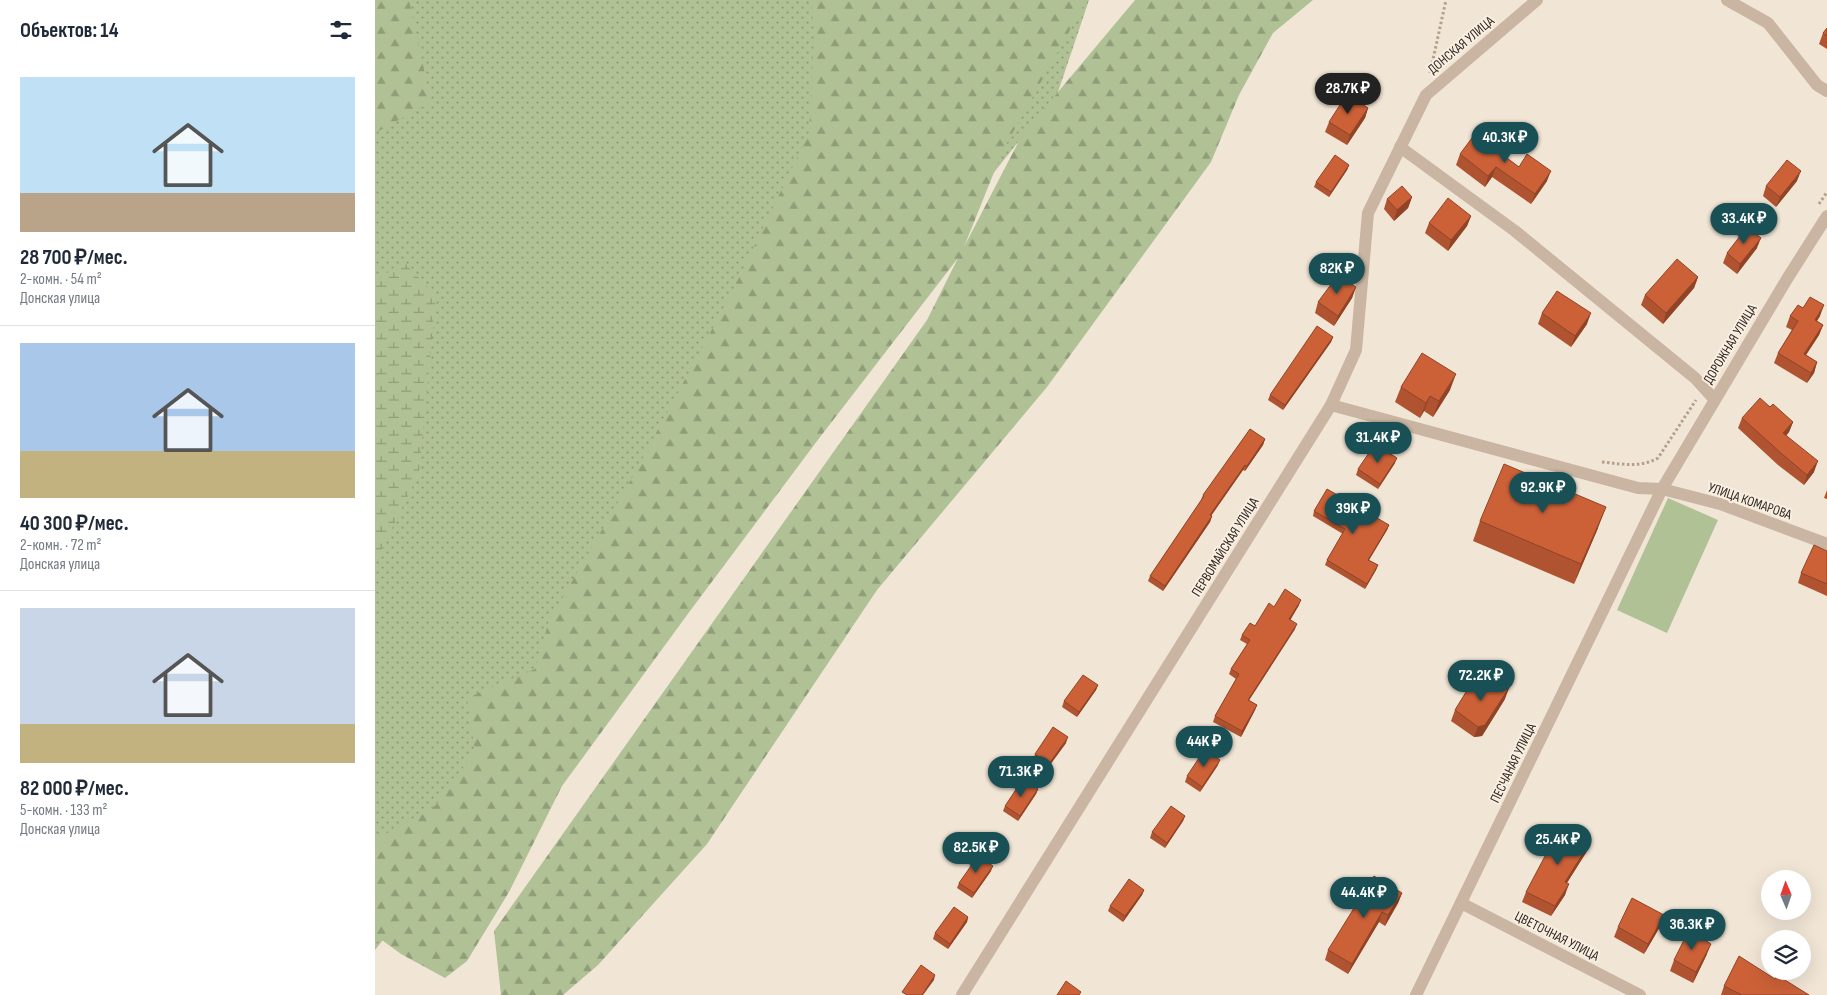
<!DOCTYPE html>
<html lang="ru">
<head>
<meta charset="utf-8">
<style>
  body { margin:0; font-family:"Sofia Sans Condensed",sans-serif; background:#f6f6f7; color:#1f2937; height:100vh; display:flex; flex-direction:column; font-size:19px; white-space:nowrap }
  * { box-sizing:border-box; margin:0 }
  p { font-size:16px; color:#747a83 }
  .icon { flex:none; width:28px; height:28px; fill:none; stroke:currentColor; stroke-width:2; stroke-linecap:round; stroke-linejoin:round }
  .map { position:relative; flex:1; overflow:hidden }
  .details { display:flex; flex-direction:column; background:#fff; width:375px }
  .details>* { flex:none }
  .needle { width:32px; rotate:358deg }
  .buttons { position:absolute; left:1386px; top:870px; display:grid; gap:10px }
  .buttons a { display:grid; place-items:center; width:50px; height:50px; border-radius:50%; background:#fff; box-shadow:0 5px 20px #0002; font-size:25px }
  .price { position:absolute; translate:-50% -42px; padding:0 11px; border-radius:18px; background:#185056; color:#fff; font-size:16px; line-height:32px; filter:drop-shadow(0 1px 2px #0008) }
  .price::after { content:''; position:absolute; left:50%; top:30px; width:15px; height:11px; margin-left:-8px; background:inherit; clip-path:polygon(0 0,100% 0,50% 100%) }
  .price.selected { background:#222; color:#fff }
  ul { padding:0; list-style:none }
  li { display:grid; align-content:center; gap:10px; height:265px; padding:0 20px }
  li+li { border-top:1px solid #e0e1e3 }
  li span { display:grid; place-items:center; height:155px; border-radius:0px; color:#555 }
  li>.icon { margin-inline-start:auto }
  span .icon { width:90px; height:90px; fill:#fffc; stroke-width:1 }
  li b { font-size:21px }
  h2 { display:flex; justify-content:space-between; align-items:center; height:60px; padding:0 20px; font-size:21px }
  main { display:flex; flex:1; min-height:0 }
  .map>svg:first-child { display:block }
  .grass { fill:url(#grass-dots) }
  .forest { fill:url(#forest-firs) }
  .wetland { fill:url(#wetland-marsh) }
  .park { fill:#b0c195 }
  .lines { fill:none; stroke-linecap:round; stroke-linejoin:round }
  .path { stroke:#b59f8b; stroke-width:3; stroke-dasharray:2.5 2.5; stroke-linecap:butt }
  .minor { stroke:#c9b5a1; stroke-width:12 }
  .tertiary { stroke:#c9b5a1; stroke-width:12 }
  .wall { fill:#af5330 }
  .shaded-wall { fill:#8f4427 }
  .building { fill:#cc6138; stroke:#8f4427 }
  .labels { text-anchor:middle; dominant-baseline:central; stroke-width:4; stroke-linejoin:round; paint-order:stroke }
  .street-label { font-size:14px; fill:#332924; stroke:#f9efe1 }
</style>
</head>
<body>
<main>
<section class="details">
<h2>Объектов: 14<svg class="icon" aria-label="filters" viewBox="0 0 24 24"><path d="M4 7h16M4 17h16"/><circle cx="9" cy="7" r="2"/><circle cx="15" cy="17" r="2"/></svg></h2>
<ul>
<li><span style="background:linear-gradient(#bfe0f5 75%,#b9a48a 0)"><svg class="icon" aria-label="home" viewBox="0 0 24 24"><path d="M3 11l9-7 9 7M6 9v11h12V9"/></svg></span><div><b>28 700 ₽/мес.</b><p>2-комн. · 54 m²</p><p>Донская улица</p></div></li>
<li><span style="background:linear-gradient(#a9c7e8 70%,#c2b280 0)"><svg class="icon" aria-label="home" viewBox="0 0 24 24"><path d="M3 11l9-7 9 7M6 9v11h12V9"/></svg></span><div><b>40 300 ₽/мес.</b><p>2-комн. · 72 m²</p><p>Донская улица</p></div></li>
<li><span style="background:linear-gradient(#c9d6e8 75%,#c2b280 0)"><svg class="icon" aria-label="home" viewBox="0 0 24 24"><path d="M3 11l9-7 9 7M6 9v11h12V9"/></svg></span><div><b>82 000 ₽/мес.</b><p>5-комн. · 133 m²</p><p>Донская улица</p></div></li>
</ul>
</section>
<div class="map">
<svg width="1452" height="995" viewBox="0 0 1452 995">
  <defs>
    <pattern id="grass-dots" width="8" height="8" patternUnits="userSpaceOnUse" patternTransform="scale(1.25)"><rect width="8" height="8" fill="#b0c195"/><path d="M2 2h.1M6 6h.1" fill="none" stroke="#909d79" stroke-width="1.8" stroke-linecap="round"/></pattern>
    <pattern id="forest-firs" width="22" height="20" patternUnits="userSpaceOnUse" patternTransform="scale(1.25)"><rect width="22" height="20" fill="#b0c195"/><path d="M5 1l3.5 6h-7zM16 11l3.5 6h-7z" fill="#909d79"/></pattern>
    <pattern id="wetland-marsh" width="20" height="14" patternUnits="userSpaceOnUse" patternTransform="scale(1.25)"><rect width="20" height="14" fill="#b0c195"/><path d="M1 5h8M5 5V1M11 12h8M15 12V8" fill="none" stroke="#909d79"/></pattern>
  </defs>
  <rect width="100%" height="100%" fill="#f1e5d5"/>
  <!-- grass -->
  <polygon class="grass" points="0,0 714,0 683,92 0,950"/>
  <!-- forest -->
  <g class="forest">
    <polygon points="0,0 34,0 56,102 0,133"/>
    <polygon points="436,0 714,0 710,3 628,150 589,247 647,135 760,0 938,0 898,33 864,95 836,162 672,387 502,590 332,844 223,965 188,995 126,995 119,931 552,320 583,258 442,441 315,611 187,786 134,892 92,961 70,978 26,954 0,935 0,840 60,806 100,751 92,698 160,669 174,621 257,478 357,292 434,133 439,32"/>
  </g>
  <!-- wetland -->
  <polygon class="wetland" points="28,261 61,296 44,473 0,563 0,282"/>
  <!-- park -->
  <polygon class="park" points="1293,498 1343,520 1292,633 1242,610"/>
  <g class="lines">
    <!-- path -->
    <g class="path">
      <polyline points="1055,73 1071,0"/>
      <polyline points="1444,204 1452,192"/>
      <path d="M1227,462C1247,464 1265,468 1283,458L1321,400"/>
    </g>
    <!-- minor -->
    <g class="minor">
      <polyline points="1352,0 1393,23 1442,85 1452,91"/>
      <polyline points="1025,147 1140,231 1320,378 1339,399"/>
      <polyline points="1086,903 1265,995"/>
      <polyline points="587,995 956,405 981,350 993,213 1051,95 1162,0"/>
      <polyline points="1041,995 1287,489 1345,504 1452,544"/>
    </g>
    <!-- tertiary -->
    <polyline class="tertiary" points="956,405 1263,488 1287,489 1412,279 1452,216"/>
  </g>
  <!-- wall -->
  <g class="wall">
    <polygon points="1452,28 1452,49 1444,44 1448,33"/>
    <polygon points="993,108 990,118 972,145 950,132 954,122"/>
    <polygon points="1085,154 1144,167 1172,181 1156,204 1117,177 1110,187 1081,165"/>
    <polygon points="974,165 972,170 954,197 939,187 941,182"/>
    <polygon points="1422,181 1401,207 1388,196 1391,186"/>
    <polygon points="1037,197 1033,208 1019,221 1009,209 1012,199"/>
    <polygon points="1096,216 1092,226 1073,251 1050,233 1054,223"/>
    <polygon points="1382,248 1362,274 1348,263 1352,253"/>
    <polygon points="1323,277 1319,288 1288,324 1266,305 1270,295"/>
    <polygon points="981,287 977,298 959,326 940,313 943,302"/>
    <polygon points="1428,308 1445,316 1442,321 1448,325 1444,335 1431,355 1442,362 1439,373 1432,383 1399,363 1403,353 1417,330 1411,327 1415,316"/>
    <polygon points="1167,313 1212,324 1196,347 1163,324"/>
    <polygon points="958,337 956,342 908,410 893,400 895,395"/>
    <polygon points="1026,387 1075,390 1058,417 1049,411 1045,418 1020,402"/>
    <polygon points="1395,407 1418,422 1414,432 1411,436 1439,472 1429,485 1403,465 1363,428 1367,418"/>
    <polygon points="890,439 888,445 870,471 868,470 836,516 837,516 835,522 788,591 773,581 775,576 826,501 826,500 828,495"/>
    <polygon points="1020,463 1003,489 981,475 983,469"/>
    <polygon points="1452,490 1452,499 1449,498"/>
    <polygon points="939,511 1014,525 1012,530 994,560 1003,565 1001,570 990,589 950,565 952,560 968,534 938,516"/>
    <polygon points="1105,521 1223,528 1199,584 1098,541"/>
    <polygon points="1452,551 1452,596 1423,583 1426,573"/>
    <polygon points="924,605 915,620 920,629 874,700 882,705 880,710 866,737 838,722 840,716 861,679 854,674 856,669 872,644 865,640 867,635 880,626 899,607"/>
    <polygon points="723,685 721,690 702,717 687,707 689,701"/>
    <polygon points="1130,699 1107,736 1099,737 1076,721 1080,710"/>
    <polygon points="691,743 672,769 658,760 660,754"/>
    <polygon points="843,765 825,792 810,782 812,776"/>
    <polygon points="663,789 661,794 643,821 628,811 630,806"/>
    <polygon points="810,816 808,821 790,848 775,838 777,832"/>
    <polygon points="1212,851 1192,883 1190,895 1176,916 1147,902 1151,892"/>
    <polygon points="616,871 597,898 582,888 584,883"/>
    <polygon points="769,890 767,895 748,922 733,911 735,906"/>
    <polygon points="1027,893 1023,903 1010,926 1004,922 973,974 950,960 953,950"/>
    <polygon points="1289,915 1286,925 1269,954 1239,937 1243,927"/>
    <polygon points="593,917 592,922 573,949 558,939 560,933"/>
    <polygon points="1332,954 1318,983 1295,971 1299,960"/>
    <polygon points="1400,979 1434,995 1346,995 1349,986"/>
  </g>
  <!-- shaded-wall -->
  <g class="shaded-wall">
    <polygon points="993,108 990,118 972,145 975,135"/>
    <polygon points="974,165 972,170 954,197 956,192"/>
    <polygon points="1121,167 1117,177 1110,187 1113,176"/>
    <polygon points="1176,171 1172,181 1156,204 1160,194"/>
    <polygon points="1426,171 1422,181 1401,207 1405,197"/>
    <polygon points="1037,197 1033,208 1019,221 1022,210"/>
    <polygon points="1096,216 1092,226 1073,251 1076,240"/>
    <polygon points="1386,238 1382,248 1362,274 1365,264"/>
    <polygon points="1323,277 1319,288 1288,324 1291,313"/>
    <polygon points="981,287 977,298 959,326 963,316"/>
    <polygon points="1449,305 1445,316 1436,330 1440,320"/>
    <polygon points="1216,313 1212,324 1196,347 1200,336"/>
    <polygon points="1448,325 1444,335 1425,364 1429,354"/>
    <polygon points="958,337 956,342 908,410 910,405"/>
    <polygon points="1442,362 1439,373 1432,383 1436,373"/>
    <polygon points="1081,374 1075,390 1058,417 1064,401"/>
    <polygon points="1055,396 1049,411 1045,418 1051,403"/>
    <polygon points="1418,422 1414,432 1404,444 1408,433"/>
    <polygon points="890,439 888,445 870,471 872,466"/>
    <polygon points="1022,458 1020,463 1003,489 1005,484"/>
    <polygon points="1443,461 1439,472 1429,485 1432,475"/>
    <polygon points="870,465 868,470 833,520 835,515"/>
    <polygon points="1231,507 1223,528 1199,584 1206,564"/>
    <polygon points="837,516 835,522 788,591 790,586"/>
    <polygon points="1014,525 1012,530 991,565 993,560"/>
    <polygon points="1003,565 1001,570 990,589 992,584"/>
    <polygon points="926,600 924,605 913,624 914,619"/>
    <polygon points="922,624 920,629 871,705 873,700"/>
    <polygon points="723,685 721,690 702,717 704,712"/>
    <polygon points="1134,688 1130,699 1107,736 1099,737 1103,727"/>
    <polygon points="882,705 880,710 866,737 867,731"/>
    <polygon points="693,737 691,743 672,769 674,764"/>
    <polygon points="845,760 843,765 825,792 827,787"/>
    <polygon points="663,789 661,794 643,821 645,816"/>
    <polygon points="810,816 808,821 790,848 792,843"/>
    <polygon points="1216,841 1212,851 1186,892 1190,882"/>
    <polygon points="618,866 616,871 597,898 599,893"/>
    <polygon points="1194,884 1190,895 1176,916 1180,906"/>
    <polygon points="769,890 767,895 748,922 750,916"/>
    <polygon points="1027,893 1023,903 1010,926 1013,915"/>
    <polygon points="1007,912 1004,922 973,974 977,964"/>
    <polygon points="1289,915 1286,925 1269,954 1273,944"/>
    <polygon points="593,917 592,922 573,949 575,944"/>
    <polygon points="1336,944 1332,954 1318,983 1321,972"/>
    <polygon points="560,975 559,980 548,995 547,995"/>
  </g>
  <!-- building -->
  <g class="building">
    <polygon points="1452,28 1452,36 1448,33"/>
    <polygon points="972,94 993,108 975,135 954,122"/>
    <polygon points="1100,134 1144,167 1152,154 1176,171 1160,194 1121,167 1113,176 1085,154"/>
    <polygon points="960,155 974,165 956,192 941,182"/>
    <polygon points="1412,160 1426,171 1405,197 1391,186"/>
    <polygon points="1027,186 1037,197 1022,210 1012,199"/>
    <polygon points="1073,198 1096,216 1076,240 1054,223"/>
    <polygon points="1372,227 1386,238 1365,264 1352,253"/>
    <polygon points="1302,259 1323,277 1291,313 1270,295"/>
    <polygon points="963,275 981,287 963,316 943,302"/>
    <polygon points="1182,291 1216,313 1200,336 1167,313"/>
    <polygon points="1435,297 1449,305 1440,320 1448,325 1429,354 1442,362 1436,373 1403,353 1423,321 1415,316 1423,305 1428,308"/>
    <polygon points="942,326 958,337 910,405 895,395"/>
    <polygon points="1047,353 1081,374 1064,401 1055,396 1051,403 1026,387"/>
    <polygon points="1385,398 1395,407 1398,404 1418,422 1408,433 1443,461 1432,475 1407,454 1367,418"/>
    <polygon points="875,429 890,439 872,466 870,465 835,515 837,516 790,586 775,576 829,496 828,495"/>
    <polygon points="1000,444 1022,458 1005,484 983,469"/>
    <polygon points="1129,464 1231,507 1206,564 1105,521"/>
    <polygon points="952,489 1014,525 993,560 1003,565 992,584 952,560 970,529 939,511"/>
    <polygon points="1439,545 1452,551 1452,584 1426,573"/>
    <polygon points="910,589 926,600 914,619 922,624 873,700 882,705 867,731 840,716 864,674 856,669 875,640 867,635 875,623 880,626 894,603 899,607"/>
    <polygon points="708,675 723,685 704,712 689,701"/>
    <polygon points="1099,679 1113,686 1116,679 1134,688 1110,725 1103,727 1080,710"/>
    <polygon points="678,727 693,737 674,764 660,754"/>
    <polygon points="830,749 845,760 827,787 812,776"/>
    <polygon points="648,779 663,789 645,816 630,806"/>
    <polygon points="796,806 810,816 792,843 777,832"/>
    <polygon points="1186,826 1216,841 1190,882 1194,884 1180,906 1151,892"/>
    <polygon points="603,856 618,866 599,893 584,883"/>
    <polygon points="999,876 1027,893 1013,915 1007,912 977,964 953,950"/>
    <polygon points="754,879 769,890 750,916 735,906"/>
    <polygon points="1257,898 1289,915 1273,944 1243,927"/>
    <polygon points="579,907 593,917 575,944 560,933"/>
    <polygon points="1314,930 1336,944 1321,972 1299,960"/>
    <polygon points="1364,956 1400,979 1402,975 1434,995 1367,995 1349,986"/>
    <polygon points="546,965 560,975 547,995 532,995 527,992"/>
    <polygon points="691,981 706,992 704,995 682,995"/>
  </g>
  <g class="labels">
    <!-- street labels -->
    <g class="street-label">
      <text transform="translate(1086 45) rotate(-40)">ДОНСКАЯ УЛИЦА</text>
      <text transform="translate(1355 344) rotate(-59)">ДОРОЖНАЯ УЛИЦА</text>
      <text transform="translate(1375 501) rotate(19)">УЛИЦА КОМАРОВА</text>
      <text transform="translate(850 547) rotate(-58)">ПЕРВОМАЙСКАЯ УЛИЦА</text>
      <text transform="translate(1138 763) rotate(-64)">ПЕСЧАНАЯ УЛИЦА</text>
      <text transform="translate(1182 936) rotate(27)">ЦВЕТОЧНАЯ УЛИЦА</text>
    </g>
  </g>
</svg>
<div class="buttons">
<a><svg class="needle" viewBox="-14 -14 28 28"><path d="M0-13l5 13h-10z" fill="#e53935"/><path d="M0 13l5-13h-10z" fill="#747a83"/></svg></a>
<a><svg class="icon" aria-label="layers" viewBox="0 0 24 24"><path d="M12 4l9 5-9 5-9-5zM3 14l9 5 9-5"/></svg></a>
</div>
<b class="price selected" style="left:973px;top:115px">28.7K ₽</b>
<b class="price" style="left:1130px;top:164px">40.3K ₽</b>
<b class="price" style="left:1369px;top:245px">33.4K ₽</b>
<b class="price" style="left:962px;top:295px">82K ₽</b>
<b class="price" style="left:1003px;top:464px">31.4K ₽</b>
<b class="price" style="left:1168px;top:514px">92.9K ₽</b>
<b class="price" style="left:978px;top:535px">39K ₽</b>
<b class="price" style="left:1106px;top:702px">72.2K ₽</b>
<b class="price" style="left:829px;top:768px">44K ₽</b>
<b class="price" style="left:646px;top:798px">71.3K ₽</b>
<b class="price" style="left:1183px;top:866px">25.4K ₽</b>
<b class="price" style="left:601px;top:874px">82.5K ₽</b>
<b class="price" style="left:989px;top:919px">44.4K ₽</b>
<b class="price" style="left:1317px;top:951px">36.3K ₽</b>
</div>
</main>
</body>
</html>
